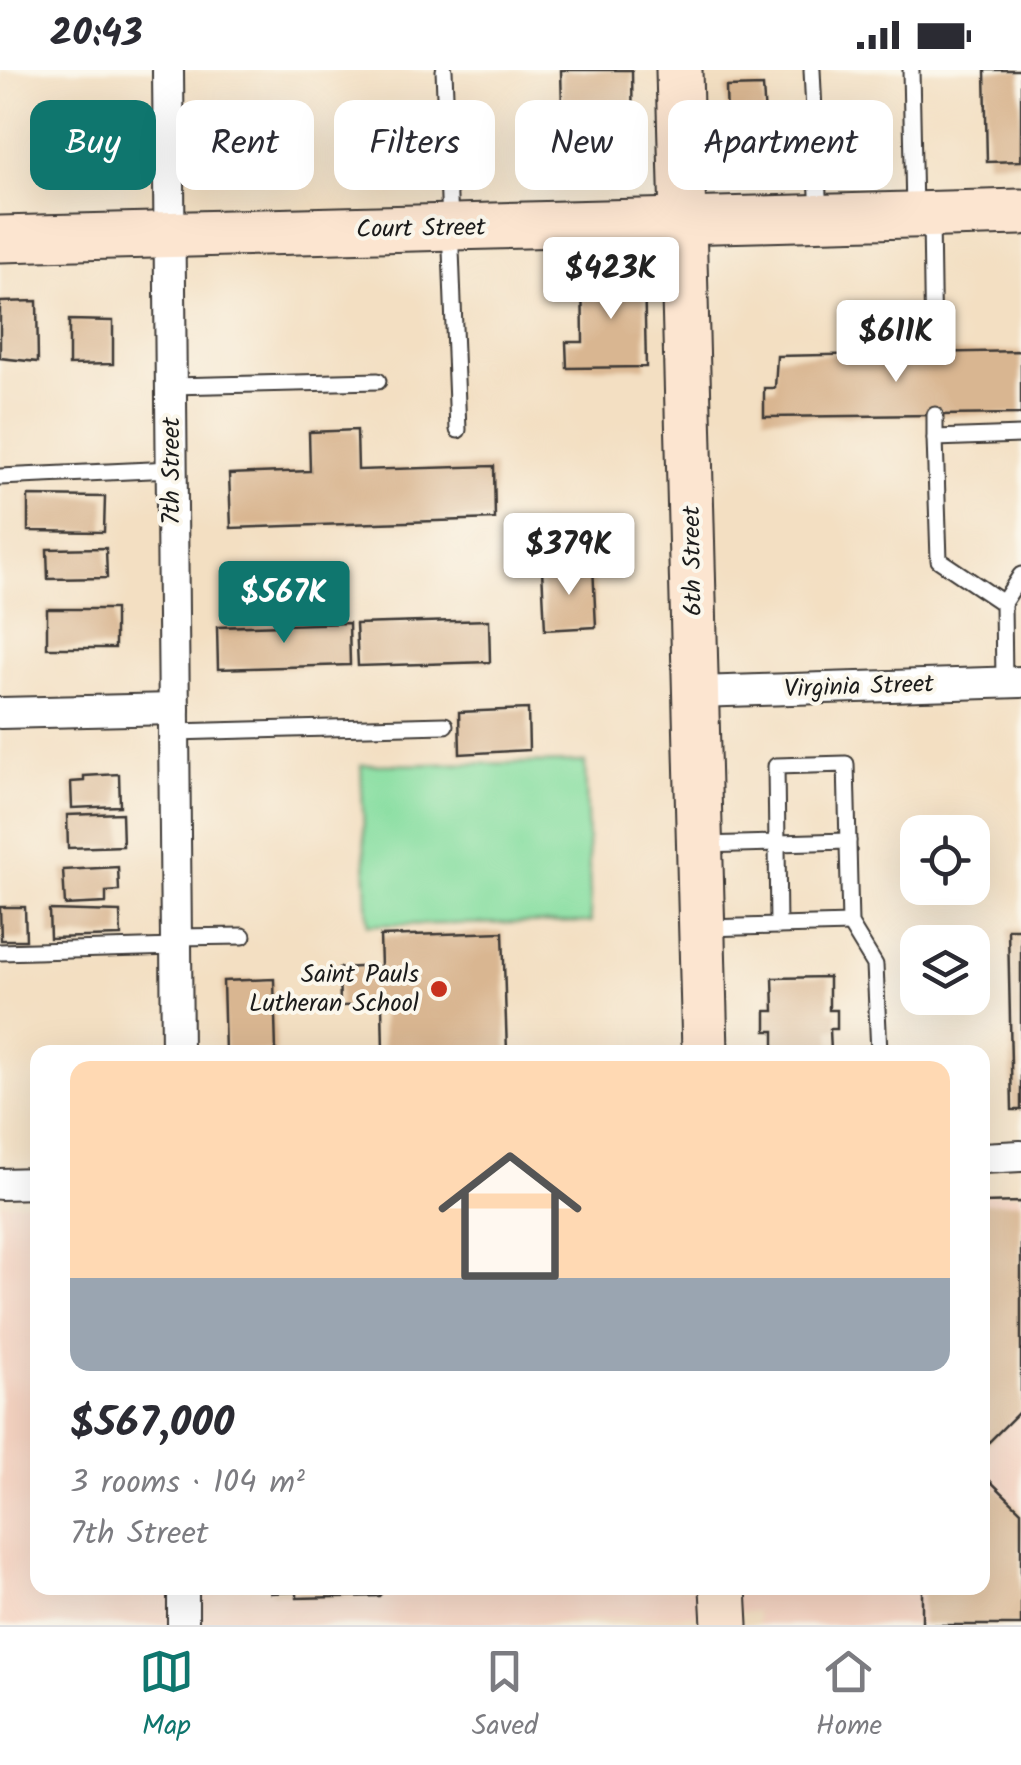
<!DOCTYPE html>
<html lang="en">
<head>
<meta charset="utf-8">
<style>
  body { margin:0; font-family:Kalam,sans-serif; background:#f7f7f7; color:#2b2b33; height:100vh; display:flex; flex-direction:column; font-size:38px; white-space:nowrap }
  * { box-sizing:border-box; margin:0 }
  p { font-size:32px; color:#7c7c81 }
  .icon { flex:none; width:55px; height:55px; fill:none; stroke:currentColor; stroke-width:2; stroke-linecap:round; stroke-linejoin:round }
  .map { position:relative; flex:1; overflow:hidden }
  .details { position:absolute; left:30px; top:975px; width:960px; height:550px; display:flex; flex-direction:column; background:#fff; border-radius:20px; box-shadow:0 10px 40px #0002 }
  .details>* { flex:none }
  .hud { position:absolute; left:30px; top:30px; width:962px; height:90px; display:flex; gap:20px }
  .fabs { position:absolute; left:900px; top:745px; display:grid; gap:20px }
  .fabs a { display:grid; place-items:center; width:90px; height:90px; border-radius:20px; background:#fff; box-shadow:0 10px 40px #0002; font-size:50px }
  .price { position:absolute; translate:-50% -85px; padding:0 22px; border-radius:10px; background:#fff; color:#222; font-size:32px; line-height:65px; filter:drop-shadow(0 2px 5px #0008) }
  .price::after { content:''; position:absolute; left:50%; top:60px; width:30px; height:22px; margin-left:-15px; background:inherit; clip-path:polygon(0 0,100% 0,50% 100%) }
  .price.selected { background:#0f766e; color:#fff }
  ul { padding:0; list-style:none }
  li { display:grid; align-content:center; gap:20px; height:530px; padding:0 40px }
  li+li { border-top:2px solid #e1e1e2 }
  li span { display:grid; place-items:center; height:310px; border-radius:20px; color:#555 }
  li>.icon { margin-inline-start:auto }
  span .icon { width:180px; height:180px; fill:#fffc; stroke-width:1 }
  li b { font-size:42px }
  .pill { padding:0 35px; border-radius:20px; background:#fff; box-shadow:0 10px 40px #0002; font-size:35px; line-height:90px }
  .pill.selected { background:#0f766e; color:#fff }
  .status { display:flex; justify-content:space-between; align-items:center; height:70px; padding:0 50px; background:#fff; direction:ltr }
  .status svg { height:28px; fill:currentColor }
  .tab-bar { display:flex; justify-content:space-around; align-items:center; height:140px; border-top:2px solid #e1e1e2; background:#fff; font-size:28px; color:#7c7c81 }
  .tab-bar a { display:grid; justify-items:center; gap:5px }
  .tab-bar .selected { color:#0f766e }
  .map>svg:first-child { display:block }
  .built { fill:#f5d3c1 }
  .green { fill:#88dea1; stroke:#527d5e; stroke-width:2.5 }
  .building { fill:#d9b691 }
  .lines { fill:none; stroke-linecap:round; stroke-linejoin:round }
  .lane-casing { stroke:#3c3935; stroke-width:19 }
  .street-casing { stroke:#3c3935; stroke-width:34 }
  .secondary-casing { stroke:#3c3935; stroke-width:49 }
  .lane { stroke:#fff; stroke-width:15 }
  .street { stroke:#fff; stroke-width:30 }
  .secondary { stroke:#fce5d0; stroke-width:45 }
  .poi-dot { fill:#c8321e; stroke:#fbf7ec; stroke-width:4 }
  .labels { text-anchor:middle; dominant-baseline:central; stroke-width:8; stroke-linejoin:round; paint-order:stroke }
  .street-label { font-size:25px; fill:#1c1c1c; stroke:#fbf7ec }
  .poi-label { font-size:25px; fill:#1c1c1c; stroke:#fbf7ec; text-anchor:end }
</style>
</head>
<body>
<div class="status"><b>20:43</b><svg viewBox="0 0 49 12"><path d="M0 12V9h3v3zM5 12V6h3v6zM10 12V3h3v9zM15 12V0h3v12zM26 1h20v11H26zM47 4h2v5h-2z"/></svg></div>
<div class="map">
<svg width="1021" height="1555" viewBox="0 0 1021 1555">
  <rect width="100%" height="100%" fill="#fbf7ec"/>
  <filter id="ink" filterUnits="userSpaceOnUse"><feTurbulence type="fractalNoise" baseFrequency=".01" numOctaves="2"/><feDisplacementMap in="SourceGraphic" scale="20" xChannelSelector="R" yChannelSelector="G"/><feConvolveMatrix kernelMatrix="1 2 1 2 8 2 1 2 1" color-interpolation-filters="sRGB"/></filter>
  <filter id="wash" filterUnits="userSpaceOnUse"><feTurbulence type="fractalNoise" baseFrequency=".0048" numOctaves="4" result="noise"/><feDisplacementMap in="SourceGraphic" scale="40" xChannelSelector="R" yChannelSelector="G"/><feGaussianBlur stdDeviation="2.25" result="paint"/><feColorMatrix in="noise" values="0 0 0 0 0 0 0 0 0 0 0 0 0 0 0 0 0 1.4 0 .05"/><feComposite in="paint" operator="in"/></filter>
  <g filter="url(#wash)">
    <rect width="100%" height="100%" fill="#f3dfc2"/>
    <!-- built -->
    <polygon class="built" points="983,1124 1021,1124 1021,1555 758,1555 757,1541 507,1555 0,1555 0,1133 37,1132 38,1518 982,1518"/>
    <!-- green -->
    <polygon class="green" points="585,692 591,852 368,855 361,695"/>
    <g id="blocks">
      <!-- building -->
      <g class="building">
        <polygon points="561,0 632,0 633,75 563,76"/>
        <polygon points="985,0 1021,0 1021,91 987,92"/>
        <polygon points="763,16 765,47 801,46 803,85 728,87 726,17"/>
        <polygon points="644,201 646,297 567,298 566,272 583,272 582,202"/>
        <polygon points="37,231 38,292 0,288 0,232"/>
        <polygon points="69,250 113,251 113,294 69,295"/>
        <polygon points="1021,281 1021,344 764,347 764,318 775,318 777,286"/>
        <polygon points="357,360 358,400 494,396 495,449 231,458 229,404 310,401 309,362"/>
        <polygon points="28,426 105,427 104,462 28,461"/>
        <polygon points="106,478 107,508 48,509 47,479"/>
        <polygon points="593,496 596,557 545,560 542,499"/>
        <rect x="47" y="539" width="68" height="39"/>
        <polygon points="489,550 490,592 358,596 356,554"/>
        <polygon points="349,553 350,595 218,599 217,557"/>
        <polygon points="528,639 529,680 460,684 459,642"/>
        <polygon points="119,704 120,736 72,738 71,712 84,711 84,706"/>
        <polygon points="122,743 123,776 68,778 67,745"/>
        <polygon points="118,797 119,821 106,822 106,833 65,835 63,800"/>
        <polygon points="0,837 25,837 26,870 1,870"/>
        <polygon points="49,840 120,842 121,866 50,868"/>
        <polygon points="1008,859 1021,859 1021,1040 1012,1040"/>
        <polygon points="503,862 507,982 383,982 382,935 340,936 339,898 381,896 380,866"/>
        <polygon points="829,907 829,940 837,940 837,959 830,959 831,982 774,982 774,961 766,961 766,941 774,941 773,908"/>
        <polygon points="274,909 276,982 225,982 223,911"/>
        <polygon points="1021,1132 1021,1340 982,1379 982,1133"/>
        <polygon points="982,1403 1021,1441 1021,1555 922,1555 922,1518 982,1518"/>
        <polygon points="271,1518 387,1518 379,1526 297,1528 297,1522 271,1523"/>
      </g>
    </g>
  </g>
  <g filter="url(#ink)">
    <use href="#blocks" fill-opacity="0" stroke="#3c3935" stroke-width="2.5"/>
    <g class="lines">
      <!-- lane casing -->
      <g class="lane-casing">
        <g id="lane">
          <polyline points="444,0 458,360"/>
          <polyline points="812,0 819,145"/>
          <polyline points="911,0 914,141"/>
          <polyline points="931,150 933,283"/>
          <polyline points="171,316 378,311"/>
          <polyline points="935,368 935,345"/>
          <polyline points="0,407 172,399"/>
          <polyline points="1003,533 939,490 935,368 1021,365"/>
          <polyline points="1004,613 1003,533 1021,505"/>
          <polyline points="174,662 445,655"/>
          <polyline points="702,775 848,771"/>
          <polyline points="778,856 776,696 846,694 850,854 875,895 879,982"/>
          <polyline points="706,858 850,854"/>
          <polyline points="176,867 243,866"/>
          <polyline points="0,882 176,877"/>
        </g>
      </g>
      <!-- street casing -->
      <g class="street-casing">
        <g id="street">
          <polyline points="168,0 177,982"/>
          <polyline points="696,622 1021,612"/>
          <polyline points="0,643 174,639"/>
          <polyline points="982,1088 1021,1086"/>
          <polyline points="0,1114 38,1113"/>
          <polyline points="183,1518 183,1555"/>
        </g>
      </g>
      <!-- secondary casing -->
      <g class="secondary-casing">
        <g id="secondary">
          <polyline points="679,0 705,982"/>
          <polyline points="0,169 1021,142"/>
          <polyline points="723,1518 725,1555"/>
        </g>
      </g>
      <!-- lane -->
      <use href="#lane" class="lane"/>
      <!-- street -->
      <use href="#street" class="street"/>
      <!-- secondary -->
      <use href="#secondary" class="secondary"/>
    </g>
  </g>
  <!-- markers -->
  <circle class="poi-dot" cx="439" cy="919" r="10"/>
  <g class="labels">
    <!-- street labels -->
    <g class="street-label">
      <text transform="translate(421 159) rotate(-1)">Court Street</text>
      <text transform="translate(172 401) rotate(-90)">7th Street</text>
      <text transform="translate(693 491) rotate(-91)">6th Street</text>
      <text transform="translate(859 617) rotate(-2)">Virginia Street</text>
    </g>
    <!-- poi labels -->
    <g class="poi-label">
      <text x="419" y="905">Saint Pauls<tspan x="419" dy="29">Lutheran School</tspan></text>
    </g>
  </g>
</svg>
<div class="fabs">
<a><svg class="icon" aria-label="locate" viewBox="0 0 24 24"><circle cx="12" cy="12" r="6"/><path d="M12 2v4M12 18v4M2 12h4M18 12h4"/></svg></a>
<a><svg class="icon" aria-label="layers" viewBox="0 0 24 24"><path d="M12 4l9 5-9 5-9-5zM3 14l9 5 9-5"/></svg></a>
</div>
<b class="price" style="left:611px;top:252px">$423K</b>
<b class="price" style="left:896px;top:315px">$611K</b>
<b class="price" style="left:569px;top:528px">$379K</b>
<b class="price selected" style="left:284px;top:576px">$567K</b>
<div class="hud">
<a class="pill selected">Buy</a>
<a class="pill">Rent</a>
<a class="pill">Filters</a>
<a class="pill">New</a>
<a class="pill">Apartment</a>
</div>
<section class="details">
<ul>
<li><span style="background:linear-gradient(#ffd9b3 70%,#9aa5b1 0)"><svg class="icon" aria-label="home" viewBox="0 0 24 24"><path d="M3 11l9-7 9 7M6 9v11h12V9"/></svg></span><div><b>$567,000</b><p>3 rooms · 104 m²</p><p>7th Street</p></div></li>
</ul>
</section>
</div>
<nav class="tab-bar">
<a class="selected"><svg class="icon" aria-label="map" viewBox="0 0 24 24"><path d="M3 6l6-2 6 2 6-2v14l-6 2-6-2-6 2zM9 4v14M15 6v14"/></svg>Map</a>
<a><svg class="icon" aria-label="saved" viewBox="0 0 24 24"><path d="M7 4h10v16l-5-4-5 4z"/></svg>Saved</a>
<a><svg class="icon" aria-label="home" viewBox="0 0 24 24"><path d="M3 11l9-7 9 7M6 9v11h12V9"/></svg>Home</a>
</nav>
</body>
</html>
